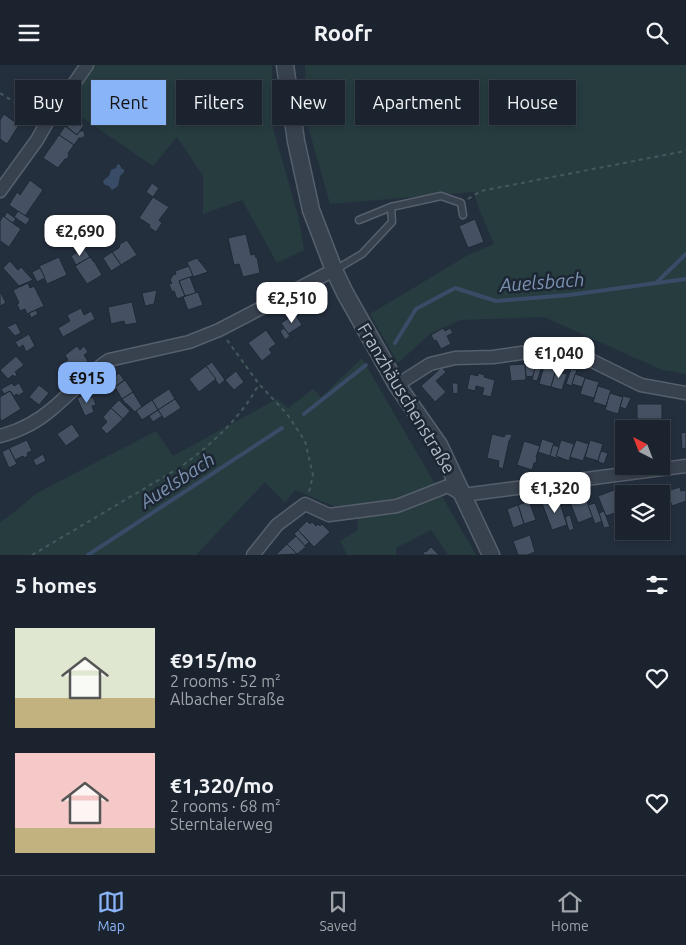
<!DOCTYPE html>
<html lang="en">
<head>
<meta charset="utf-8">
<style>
  body { margin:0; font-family:Ubuntu,sans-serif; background:#242b36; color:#f1f3f6; height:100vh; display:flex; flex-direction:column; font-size:19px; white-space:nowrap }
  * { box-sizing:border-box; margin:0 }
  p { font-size:16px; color:#a0a4aa }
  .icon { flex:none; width:28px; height:28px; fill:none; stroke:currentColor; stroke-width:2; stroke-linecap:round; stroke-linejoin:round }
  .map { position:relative; height:490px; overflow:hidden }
  .panel { display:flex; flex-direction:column; background:#1b232e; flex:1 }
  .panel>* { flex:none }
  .banner { position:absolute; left:15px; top:15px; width:656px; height:45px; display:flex; gap:10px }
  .needle { width:32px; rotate:318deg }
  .tools { position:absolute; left:615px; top:355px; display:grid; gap:10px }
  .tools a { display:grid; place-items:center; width:55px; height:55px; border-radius:0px; background:#1b232e; box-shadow:0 2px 8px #0003,0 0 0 1px #39404a; font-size:25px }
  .price { position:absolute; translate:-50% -42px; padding:0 11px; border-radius:10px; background:#fff; color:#222; font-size:16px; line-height:32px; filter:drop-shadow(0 1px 2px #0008) }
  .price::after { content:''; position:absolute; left:50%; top:30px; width:15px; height:11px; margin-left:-8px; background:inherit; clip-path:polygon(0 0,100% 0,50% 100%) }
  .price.on { background:#8ab4f8; color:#111 }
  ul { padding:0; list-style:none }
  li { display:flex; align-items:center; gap:15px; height:125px; padding:0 15px }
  li span { display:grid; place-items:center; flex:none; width:140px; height:100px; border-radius:0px; color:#555 }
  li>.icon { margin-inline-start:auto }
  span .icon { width:60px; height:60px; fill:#fffc; stroke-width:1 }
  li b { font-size:21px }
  h2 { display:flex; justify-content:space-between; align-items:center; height:60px; padding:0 15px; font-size:21px }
  .pill { padding:0 18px; border-radius:0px; background:#1b232e; box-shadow:0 2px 8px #0003,0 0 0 1px #39404a; font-size:18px; line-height:45px }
  .pill.on { background:#8ab4f8; color:#111 }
  header { display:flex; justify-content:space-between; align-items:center; height:65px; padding:0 15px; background:#1b232e; font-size:22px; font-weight:600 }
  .tabs { display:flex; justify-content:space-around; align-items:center; height:70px; border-top:1px solid #39404a; background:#1b232e; font-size:14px; color:#a0a4aa }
  .tabs a { display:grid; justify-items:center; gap:2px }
  .tabs .on { color:#8ab4f8 }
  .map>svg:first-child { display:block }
  .green { fill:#263c3f }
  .water { fill:#394c67 }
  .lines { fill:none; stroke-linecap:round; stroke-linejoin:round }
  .stream { stroke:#394c67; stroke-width:4 }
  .building { fill:#455162; stroke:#1f2835 }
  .service-casing { stroke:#565f6c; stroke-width:9 }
  .minor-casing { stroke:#565f6c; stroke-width:15 }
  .tertiary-casing { stroke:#565f6c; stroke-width:19 }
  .path { stroke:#44595c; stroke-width:2; stroke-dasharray:4 4; stroke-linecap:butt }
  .service { stroke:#38414e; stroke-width:6 }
  .minor { stroke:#38414e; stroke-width:12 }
  .tertiary { stroke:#38414e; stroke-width:16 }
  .labels { text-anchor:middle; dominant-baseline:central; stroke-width:5; stroke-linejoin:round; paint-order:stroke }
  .street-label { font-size:18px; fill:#b4bcc9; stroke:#1d2633 }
  .water-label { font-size:19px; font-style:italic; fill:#7c92b1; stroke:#1d2633 }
</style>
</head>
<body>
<header><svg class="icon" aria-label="menu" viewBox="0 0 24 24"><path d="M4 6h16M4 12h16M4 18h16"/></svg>Roofr<svg class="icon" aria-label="search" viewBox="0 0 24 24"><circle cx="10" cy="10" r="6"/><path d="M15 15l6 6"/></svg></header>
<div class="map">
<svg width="686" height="490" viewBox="0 0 686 490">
  <rect width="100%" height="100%" fill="#242f3e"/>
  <!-- green -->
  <g class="green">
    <polygon points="93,0 272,0 273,63 299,154 304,185 277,198 242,135 203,149 203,111 177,72 153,101 65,41"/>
    <polygon points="305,0 686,0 686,309 662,305 544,252 460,255 430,269 398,298 370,249 468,190 494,179 479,144 474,127 330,139 307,58"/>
    <polygon points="362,293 476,490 448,490 431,465 396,483 396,490 347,490 340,476 358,465 357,451 295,425 285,438 265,417 196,490 0,490 0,457 8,452 37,428 156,366 173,391 277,334 288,343 313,324 321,332"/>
  </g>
  <!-- water -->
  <polygon class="water" points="119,99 122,104 124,104 124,107 120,111 118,121 112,125 109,121 105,120 103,117 104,115 109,111 111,105 116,103 117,100"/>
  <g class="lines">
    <!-- stream -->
    <g class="stream">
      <polyline points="656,218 686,189"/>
      <polyline points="395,278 416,244 455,223 496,236 569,230 686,214"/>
      <polyline points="304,349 366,300"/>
      <polyline points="88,490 282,363"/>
    </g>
  </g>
  <!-- building -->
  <g class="building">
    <polygon points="4,49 19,60 7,79 0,74 0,55"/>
    <polygon points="73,53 84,60 77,70 67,62"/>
    <polygon points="65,61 77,70 80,66 84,66 85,70 83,73 79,73 74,80 59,70"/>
    <polygon points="59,70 74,80 68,88 69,90 67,94 65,94 58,103 43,93"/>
    <polygon points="30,115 43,125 25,151 9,140 17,127 20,130"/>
    <polygon points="152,118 159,123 153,132 146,127"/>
    <polygon points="153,132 169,142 159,155 162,158 156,167 149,162 150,160 139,153"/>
    <polygon points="18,146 30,154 26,160 14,152"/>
    <polygon points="7,147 16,154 13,158 4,152"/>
    <polygon points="74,149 89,159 77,175 62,165"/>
    <polygon points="3,151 21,164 9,182 0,176 0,156"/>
    <polygon points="475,154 484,177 468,183 459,161"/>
    <polygon points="52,161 61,167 54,178 45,172"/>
    <polygon points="246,169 251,190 255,189 256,193 257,192 260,208 243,212 239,199 234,200 228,173"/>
    <polygon points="127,175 137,190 121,200 112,187 119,183 120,179"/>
    <polygon points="84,183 90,192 76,200 71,191"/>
    <polygon points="112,187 121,200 111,206 103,193"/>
    <polygon points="59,192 67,210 47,219 39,201"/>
    <polygon points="90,192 94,197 94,196 102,210 87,219 75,201"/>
    <polygon points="197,193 208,207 193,212 187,197"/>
    <polygon points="10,196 18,205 21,202 33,215 19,221 3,203"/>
    <polygon points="189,201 193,211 179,216 185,231 177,234 174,226 172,227 169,219 172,218 170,215 173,210 176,209 175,206"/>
    <polygon points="40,203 45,213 37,217 32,207"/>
    <polygon points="190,212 196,228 185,231 179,216"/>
    <polygon points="28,218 30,223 34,221 44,241 27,249 25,244 20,246 17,239 19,238 13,225"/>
    <polygon points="157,225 154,239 145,241 142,228"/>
    <polygon points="0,226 6,238 0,241"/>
    <polygon points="198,227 203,240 188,245 183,232"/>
    <polygon points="132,237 137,258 125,260 124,256 111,259 108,242"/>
    <polygon points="81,243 84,250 91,246 95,254 63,272 58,263 70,256 67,250"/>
    <polygon points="36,245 38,249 31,253 29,248"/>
    <polygon points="295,249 302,260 288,269 281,258"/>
    <polygon points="16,258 21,268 15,271 7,262"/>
    <polygon points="284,263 290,271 285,275 280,266"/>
    <polygon points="443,263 445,266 450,263 453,268 447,271 451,279 441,284 436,275 434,276 431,270"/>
    <polygon points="266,265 276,279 269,284 272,288 262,296 248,278"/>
    <polygon points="29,269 35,281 26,287 23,280 19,283 15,277"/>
    <polygon points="77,281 80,285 84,281 88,287 84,290 88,296 69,308 62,299 68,295 65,290"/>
    <polygon points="16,291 24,300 15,307 17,309 15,312 13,310 8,314 0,305"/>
    <polygon points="212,297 225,315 219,320 206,301"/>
    <polygon points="537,298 533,311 526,312 525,299"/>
    <polygon points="525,299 526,315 511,316 509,300"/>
    <polygon points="536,299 542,301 537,316 532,315"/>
    <polygon points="206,301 216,314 199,327 189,314"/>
    <polygon points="544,301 556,305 551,322 539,319"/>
    <polygon points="557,301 563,302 562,308 567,309 562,325 551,322"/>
    <polygon points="442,302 446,307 436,316 446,327 435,337 421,321"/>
    <polygon points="571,304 577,305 572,321 566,319"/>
    <polygon points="236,306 244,317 234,325 225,315"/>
    <polygon points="119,308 124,315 115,322 110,314"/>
    <polygon points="478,308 485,310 484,312 495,315 491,332 482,330 484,323 476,321 475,326 467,324 470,309 478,311"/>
    <polygon points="575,309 590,314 585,313 582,322 572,319"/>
    <polygon points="585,313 599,317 594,333 580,329"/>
    <polygon points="125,315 133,327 122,334 115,322"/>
    <polygon points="12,318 14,321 19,318 24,327 18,331 17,329 14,331 10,326 4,329 1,324"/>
    <polygon points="452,318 458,318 458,328 453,329"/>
    <polygon points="39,320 49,328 39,340 29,332"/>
    <polygon points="598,321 611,325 606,341 593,337"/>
    <polygon points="169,324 175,334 158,345 152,335"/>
    <polygon points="10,326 21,344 0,357 1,355 0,353 0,332"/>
    <polygon points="133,327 142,342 135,347 127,339 126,339 122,334"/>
    <polygon points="89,328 91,333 93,332 96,340 92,341 94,347 85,351 77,333"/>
    <polygon points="610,328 623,332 618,349 605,345"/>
    <polygon points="620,330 631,333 626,344 620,342 623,332 619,331"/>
    <polygon points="175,334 181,343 164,354 158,345"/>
    <polygon points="119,335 130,346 123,354 111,343"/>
    <polygon points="152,335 158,345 142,355 136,346"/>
    <rect x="637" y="339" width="25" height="15"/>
    <polygon points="111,343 123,354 107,369 101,363 107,357 103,352"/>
    <polygon points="158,345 162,351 153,357 149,351"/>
    <polygon points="72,359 80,371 66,381 57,369"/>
    <polygon points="686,367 686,383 682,384 681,368"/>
    <polygon points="492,369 504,372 505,370 507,369 510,369 512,371 509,376 503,404 498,402 499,396 487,393"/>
    <polygon points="542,374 554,378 550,391 538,387"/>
    <polygon points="27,375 32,386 27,388 28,391 24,393 23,391 15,395 9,383"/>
    <polygon points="561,375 574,379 569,396 556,391"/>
    <polygon points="576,375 589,379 583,396 570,392"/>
    <polygon points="590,375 603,379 598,396 585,392"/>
    <polygon points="524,376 540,381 536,392 537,392 536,398 534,398 532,405 517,400"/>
    <polygon points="553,380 559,382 556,391 560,393 560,394 550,391"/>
    <polygon points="9,383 17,399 9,403 2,387"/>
    <polygon points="621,383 624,383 624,397 622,397"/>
    <polygon points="601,386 608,388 604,399 594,395 598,396"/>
    <polygon points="43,389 46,396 36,401 33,395"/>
    <polygon points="665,419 668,429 663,431 665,437 661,439 661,429 657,429 656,426 651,428 650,424"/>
    <polygon points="680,422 681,426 686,425 686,436 672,441 667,426"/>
    <polygon points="614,425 621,446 606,451 598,431"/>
    <polygon points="584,428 593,452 578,458 569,434"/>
    <polygon points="558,432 567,460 552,465 542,438"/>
    <polygon points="529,436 536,455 524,459 518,440"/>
    <polygon points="595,438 602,456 595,459 588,440"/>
    <polygon points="518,440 524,459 513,463 507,444"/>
    <polygon points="604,446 610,462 604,463 599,448"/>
    <polygon points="570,450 574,464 569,466 565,452"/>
    <polygon points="307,456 310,459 312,457 316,461 318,459 320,461 322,459 330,467 314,482 298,465"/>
    <polygon points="298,465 309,477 305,481 294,469"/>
    <polygon points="530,470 535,487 527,490 518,490 513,476"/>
    <polygon points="296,471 306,482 297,489 287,479"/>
    <polygon points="287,479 297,489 276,490"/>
    <polygon points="431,482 439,490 422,490 425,486 426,487"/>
  </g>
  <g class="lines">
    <!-- service casing -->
    <g class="service-casing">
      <g id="service">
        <polyline points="359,155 391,142 441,131 461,138 463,150"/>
        <polyline points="335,205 362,189 392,157 391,142"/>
      </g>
    </g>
    <!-- minor casing -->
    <g class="minor-casing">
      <g id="minor">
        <polyline points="0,126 37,75 46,59 87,0"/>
        <polyline points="397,320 430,299 455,293 493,292 542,285 568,284 641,320 686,328"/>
        <path d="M0,371C19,366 37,357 52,344C71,328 88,309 109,295L189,277L219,265L334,205"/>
        <polyline points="253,490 277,460 305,439 329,450 397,441 448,421 463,430 686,401"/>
      </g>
    </g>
    <!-- tertiary casing -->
    <g class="tertiary-casing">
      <polyline id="tertiary" points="285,0 296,76 311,145 334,205 345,228 397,320 439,380 491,490"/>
    </g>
    <!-- path -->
    <g class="path">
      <polyline points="0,28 36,51"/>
      <polyline points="468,134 481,126 680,87 686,85"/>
      <polyline points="227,275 259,319 287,349 305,376 313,410 309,427"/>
      <path d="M32,490L179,403C211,380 240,354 259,319"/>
    </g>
    <!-- service -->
    <use href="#service" class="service"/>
    <!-- minor -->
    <use href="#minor" class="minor"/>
    <!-- tertiary -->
    <use href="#tertiary" class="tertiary"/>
  </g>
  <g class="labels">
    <!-- street labels -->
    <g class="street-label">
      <text transform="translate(407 333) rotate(59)">Franzhäuschenstraße</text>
    </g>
    <!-- water labels -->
    <g class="water-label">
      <text transform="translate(542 217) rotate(-4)">Auelsbach</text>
      <text transform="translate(177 415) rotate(-33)">Auelsbach</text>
    </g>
  </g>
</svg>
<div class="tools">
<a><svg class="needle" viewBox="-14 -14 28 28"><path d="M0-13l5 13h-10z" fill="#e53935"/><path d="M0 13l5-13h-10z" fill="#a0a4aa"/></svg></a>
<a><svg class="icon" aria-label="layers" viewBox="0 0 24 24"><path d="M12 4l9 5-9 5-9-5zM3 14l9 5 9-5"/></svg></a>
</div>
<b class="price" style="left:80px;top:192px">€2,690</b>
<b class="price" style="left:292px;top:259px">€2,510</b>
<b class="price" style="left:559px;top:314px">€1,040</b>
<b class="price on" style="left:87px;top:339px">€915</b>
<b class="price" style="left:555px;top:449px">€1,320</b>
<div class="banner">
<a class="pill">Buy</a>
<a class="pill on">Rent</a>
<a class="pill">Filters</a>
<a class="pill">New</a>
<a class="pill">Apartment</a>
<a class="pill">House</a>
</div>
</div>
<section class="panel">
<h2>5 homes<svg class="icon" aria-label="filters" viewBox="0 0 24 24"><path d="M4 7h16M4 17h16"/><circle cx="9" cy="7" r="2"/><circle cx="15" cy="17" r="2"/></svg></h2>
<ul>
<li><span style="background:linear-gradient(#dfe7d0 70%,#c2b280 0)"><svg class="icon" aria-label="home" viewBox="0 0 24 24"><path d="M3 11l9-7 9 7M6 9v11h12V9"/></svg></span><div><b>€915/mo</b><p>2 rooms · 52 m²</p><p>Albacher Straße</p></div><svg class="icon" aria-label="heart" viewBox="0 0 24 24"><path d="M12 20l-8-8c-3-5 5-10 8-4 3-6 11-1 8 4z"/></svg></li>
<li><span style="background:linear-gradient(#f6c9c9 75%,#c2b280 0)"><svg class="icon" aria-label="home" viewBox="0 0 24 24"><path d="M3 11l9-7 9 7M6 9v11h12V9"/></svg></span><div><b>€1,320/mo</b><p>2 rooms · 68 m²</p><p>Sterntalerweg</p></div><svg class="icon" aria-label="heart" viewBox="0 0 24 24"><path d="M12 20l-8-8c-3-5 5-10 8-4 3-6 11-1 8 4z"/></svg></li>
</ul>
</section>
<nav class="tabs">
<a class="on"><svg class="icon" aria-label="map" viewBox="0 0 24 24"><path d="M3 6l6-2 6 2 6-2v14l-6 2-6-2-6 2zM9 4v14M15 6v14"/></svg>Map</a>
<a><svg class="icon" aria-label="saved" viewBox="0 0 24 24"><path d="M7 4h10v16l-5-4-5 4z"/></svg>Saved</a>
<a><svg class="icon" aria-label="home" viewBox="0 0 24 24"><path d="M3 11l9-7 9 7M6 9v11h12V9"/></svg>Home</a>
</nav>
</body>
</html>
